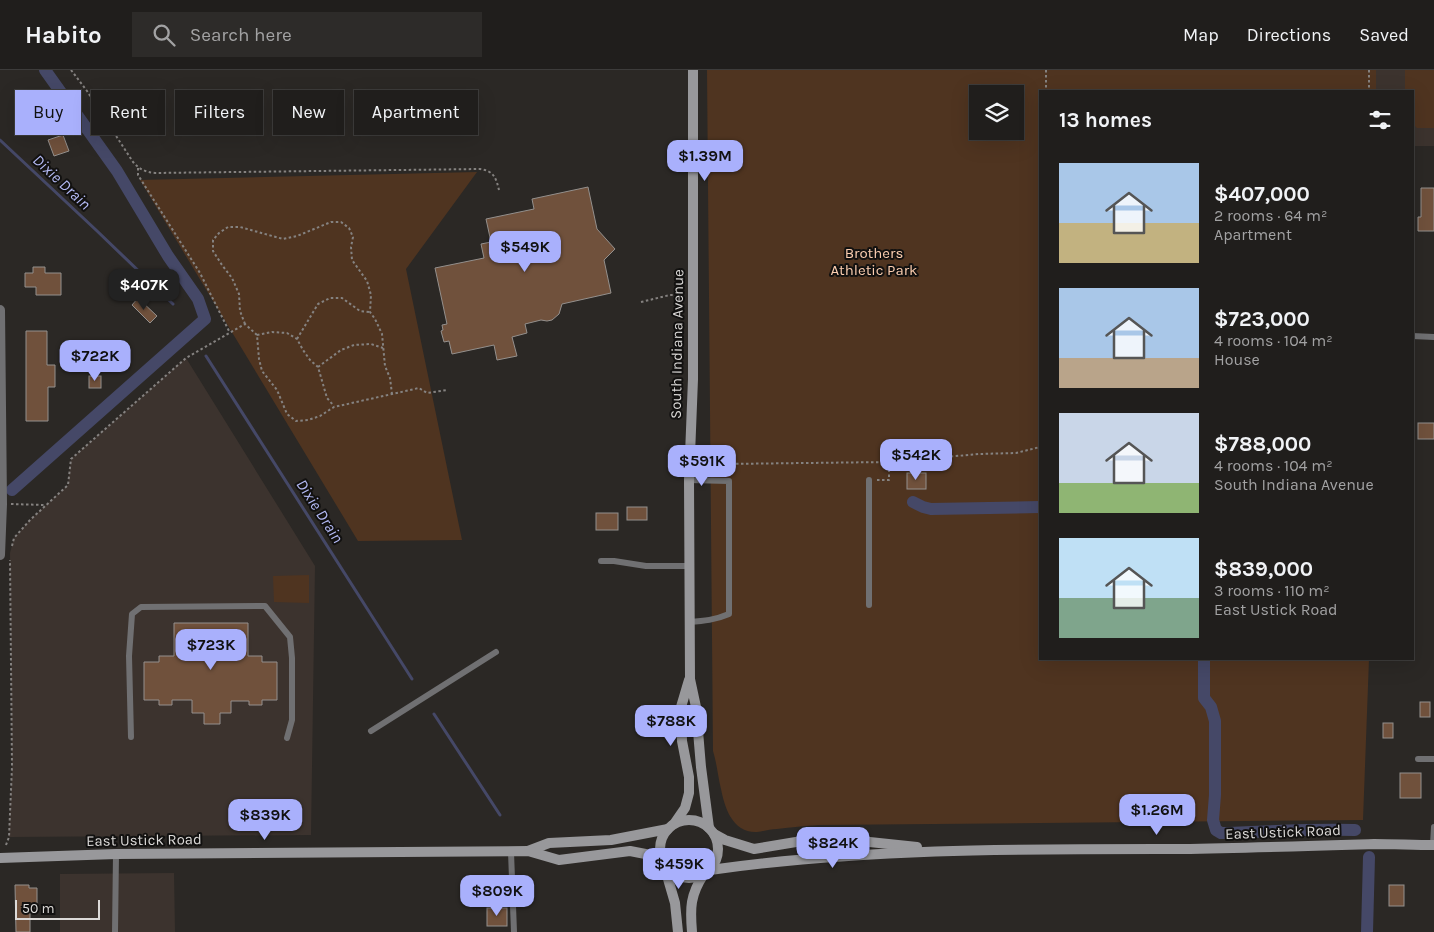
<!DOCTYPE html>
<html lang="en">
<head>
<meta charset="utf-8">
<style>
  body { margin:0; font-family:Karla,sans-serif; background:#2d2b29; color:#f1f3f6; height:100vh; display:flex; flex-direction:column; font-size:19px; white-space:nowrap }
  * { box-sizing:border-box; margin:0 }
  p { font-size:16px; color:#a2a2a3 }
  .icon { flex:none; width:28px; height:28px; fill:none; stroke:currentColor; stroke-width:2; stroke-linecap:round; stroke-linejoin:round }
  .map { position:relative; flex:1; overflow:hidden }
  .panel { position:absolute; left:1039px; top:20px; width:375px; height:570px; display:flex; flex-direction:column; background:#201e1c; border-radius:0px; box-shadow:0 5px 20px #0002,0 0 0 1px #3d3c3b }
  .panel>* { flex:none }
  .hud { position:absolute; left:15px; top:20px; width:475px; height:45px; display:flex; gap:10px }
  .buttons { position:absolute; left:969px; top:15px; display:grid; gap:10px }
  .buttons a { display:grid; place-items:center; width:55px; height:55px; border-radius:0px; background:#201e1c; box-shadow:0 5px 20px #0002,0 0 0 1px #3d3c3b; font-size:25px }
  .scale { position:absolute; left:15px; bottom:12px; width:85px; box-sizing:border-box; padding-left:5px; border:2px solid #dcdad8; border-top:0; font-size:14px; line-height:18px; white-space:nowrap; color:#dcdad8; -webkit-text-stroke:4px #121110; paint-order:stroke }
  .price { position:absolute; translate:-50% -42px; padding:0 11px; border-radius:10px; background:#a9b0fc; color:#111; font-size:16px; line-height:32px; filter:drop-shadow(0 1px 2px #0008) }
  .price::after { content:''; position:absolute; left:50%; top:30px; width:15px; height:11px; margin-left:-8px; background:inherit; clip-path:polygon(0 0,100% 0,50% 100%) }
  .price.on { background:#222; color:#fff }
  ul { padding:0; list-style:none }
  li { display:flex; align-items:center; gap:15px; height:125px; padding:0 20px }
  li span { display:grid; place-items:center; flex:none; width:140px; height:100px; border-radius:0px; color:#555 }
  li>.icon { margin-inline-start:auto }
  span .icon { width:60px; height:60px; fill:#fffc; stroke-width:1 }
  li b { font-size:21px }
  h2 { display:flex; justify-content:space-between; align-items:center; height:60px; padding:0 20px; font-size:21px }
  .pill { padding:0 18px; border-radius:0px; background:#201e1c; box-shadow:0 5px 20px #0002,0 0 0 1px #3d3c3b; font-size:18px; line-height:45px }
  .pill.on { background:#a9b0fc; color:#111 }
  header { display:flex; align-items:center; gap:30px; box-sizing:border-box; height:70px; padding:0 25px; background:#201e1c; border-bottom:1px solid #3d3c3b }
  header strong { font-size:24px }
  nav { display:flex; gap:28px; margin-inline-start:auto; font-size:18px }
  .search { width:350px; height:45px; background:#2d2b29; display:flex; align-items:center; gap:12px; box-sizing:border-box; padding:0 18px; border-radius:0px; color:#a2a2a3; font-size:19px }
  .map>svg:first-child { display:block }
  .built { fill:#3c332e }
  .green { fill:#4f3420; fill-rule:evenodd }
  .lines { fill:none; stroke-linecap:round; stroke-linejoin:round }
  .stream { stroke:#454867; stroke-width:3 }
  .canal { stroke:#454867; stroke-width:12 }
  .building { fill:#70513c; stroke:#94908d }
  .path { stroke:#858280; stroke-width:2; stroke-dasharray:2.5 2.5; stroke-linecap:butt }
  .lane { stroke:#707072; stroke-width:6 }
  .street { stroke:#707072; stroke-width:10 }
  .secondary { stroke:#98989b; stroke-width:10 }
  .labels { text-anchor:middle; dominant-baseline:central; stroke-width:4; stroke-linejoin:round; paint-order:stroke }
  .park-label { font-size:15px; fill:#fcceb0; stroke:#121110 }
  .street-label { font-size:15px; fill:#dcdad8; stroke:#121110 }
  .water-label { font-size:16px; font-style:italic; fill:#b3b9f3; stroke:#121110 }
</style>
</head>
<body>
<header>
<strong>Habito</strong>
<div class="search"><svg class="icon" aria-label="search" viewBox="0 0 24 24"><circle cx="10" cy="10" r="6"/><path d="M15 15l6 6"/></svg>Search here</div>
<nav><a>Map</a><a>Directions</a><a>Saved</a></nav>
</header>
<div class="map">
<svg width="1434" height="862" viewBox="0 0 1434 862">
  <rect width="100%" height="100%" fill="#2b2825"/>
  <!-- built -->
  <g class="built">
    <polygon points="1376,0 1434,0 1434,76 1413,76 1412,21 1376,21"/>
    <polygon points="186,288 315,496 311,765 9,767 12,697 10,483 14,468 30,450 68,415 71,389"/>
    <polygon points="174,803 175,862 60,862 60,804"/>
  </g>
  <!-- green -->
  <g class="green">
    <path d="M707,0H1376V21H1040V589H1369L1363,750L819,755C805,756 791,757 777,759C770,759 764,761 757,762C733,763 725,739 721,719C718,707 717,694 713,681ZM978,24H1015V61H978Z"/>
    <polygon points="1405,0 1434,0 1434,58 1417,58 1413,54 1412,21 1405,21"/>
    <polygon points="477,102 406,199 462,470 358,471 140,110"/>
    <polygon points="309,505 309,533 274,532 273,506"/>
  </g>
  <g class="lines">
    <!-- stream -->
    <g class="stream">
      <polyline points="0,70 96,160 173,234"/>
      <polyline points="206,286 412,609"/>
      <polyline points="434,644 500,745"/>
    </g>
    <!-- canal -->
    <g class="canal">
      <polyline points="12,420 205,249 198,229 168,186 117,101 45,0"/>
      <polyline points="913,432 923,437 931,439 1040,437"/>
      <path d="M1204,589V628L1211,637L1215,651V725L1213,750L1216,760L1221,763H1227C1270,761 1312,759 1355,760"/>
      <polyline points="1367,862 1369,787"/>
    </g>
  </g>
  <!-- building -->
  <g class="building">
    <polygon points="63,65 69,81 54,86 48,70"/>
    <polygon points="588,117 597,159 615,179 604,190 611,223 562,234 559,244 552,250 547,251 541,250 525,254 527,263 512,267 517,286 497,290 494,275 452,284 449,271 444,272 441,261 443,260 442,255 447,254 435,198 484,188 481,174 491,172 486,149 534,139 532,129"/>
    <polygon points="1421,118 1434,118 1434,161 1418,161 1418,147 1421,147"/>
    <polygon points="33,197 45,197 45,203 61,203 61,225 36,225 36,217 25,217 25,203 33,203"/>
    <polygon points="138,228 157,246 150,253 132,235"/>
    <polygon points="26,261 47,261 47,295 55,295 55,317 48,317 48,351 26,351"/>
    <rect x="89" y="306" width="12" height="12"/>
    <rect x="1418" y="353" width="16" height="16"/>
    <rect x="907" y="403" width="19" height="16"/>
    <rect x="627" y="437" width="20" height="13"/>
    <rect x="596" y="443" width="22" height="17"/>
    <polygon points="174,553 248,553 248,586 262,586 262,592 277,592 277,630 262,630 262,635 249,635 249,631 231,631 231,643 220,643 220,654 204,654 204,643 192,643 192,630 172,630 172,635 159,635 159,630 144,630 144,592 159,592 159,586 174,586"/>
    <rect x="1420" y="632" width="10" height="15"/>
    <rect x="1383" y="653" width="10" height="15"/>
    <rect x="1400" y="703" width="21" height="25"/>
    <rect x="1168" y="735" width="17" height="13"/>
    <polygon points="15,815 29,815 29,818 37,818 37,838 30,838 30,862 16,862"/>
    <rect x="1389" y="815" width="15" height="21"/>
    <rect x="487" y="838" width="20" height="18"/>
  </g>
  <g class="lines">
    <!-- path -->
    <g class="path">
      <path d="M71,0L87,21L133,92C139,99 145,102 155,103L480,99C494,101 496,108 499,120"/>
      <polyline points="1046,0 1046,21"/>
      <polyline points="1369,0 1369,21"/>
      <polyline points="138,98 138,105 200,203 230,263"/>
      <polyline points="1040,165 1040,170"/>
      <polyline points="641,232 670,225 683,225"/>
      <polyline points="245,254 240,241 239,224 232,208 222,195 213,181 213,170 219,163 228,157 240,157 283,169 297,166 331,152 341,152 349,158 353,167 351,177 352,190 367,211 371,225 370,242 375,249 382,264 385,296 390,308 392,324"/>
      <polyline points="257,265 272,262 287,263 297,269 303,280 310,290 318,297 327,328 334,336"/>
      <polyline points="297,269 318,234 330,228 342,228 360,241 369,242"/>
      <polyline points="318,297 341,280 354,275 371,274 383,278"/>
      <polyline points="707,389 715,393 723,394 889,392 979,384 1016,383 1040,377"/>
      <polyline points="877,410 889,410 889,392"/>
      <polyline points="11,434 44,435"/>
      <polyline points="12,476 14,468 30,450 68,415 71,389 186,288 245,254 257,265 259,289 262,301 277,320 287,344 296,351 308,350 320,346 334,337 419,318 427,323 447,320"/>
      <polyline points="6,775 9,767 12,697 10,490"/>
    </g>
    <!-- lane -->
    <g class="lane">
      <polyline points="1412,266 1434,267"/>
      <path d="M689,410L729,411V544C715,550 704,551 689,552"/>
      <polyline points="869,410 869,535"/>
      <polyline points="601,491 614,491 646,496 689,496"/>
      <polyline points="371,661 496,582"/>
      <polyline points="131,667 129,586 132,544 141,537 265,536 290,567 292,588 292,650 287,668"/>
      <polyline points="1418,689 1434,689"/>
      <polyline points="1433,775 1434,757"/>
      <polyline points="511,782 514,862"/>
      <polyline points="115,862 116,784"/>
    </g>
    <!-- street -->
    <polyline class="street" points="0,240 2,434 0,485"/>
    <!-- secondary -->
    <g class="secondary">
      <polyline points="693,0 693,309 689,410 690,609 696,637 701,697 709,758"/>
      <circle cx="689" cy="779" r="29"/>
      <polyline points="674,754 685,738 689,723 689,707 682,671 681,637 689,610"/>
      <polyline points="714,764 725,770 754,779 808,770 841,769 917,777"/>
      <polyline points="528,781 549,773 611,770 668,759"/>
      <polyline points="0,788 116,784 528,781 559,790 630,781 661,787"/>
      <polyline points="664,795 675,833 678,862"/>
      <path d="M710,800C866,778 1024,779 1181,779C1245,778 1309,776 1374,774C1394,774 1414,775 1434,775"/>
      <path d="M692,862C690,838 690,825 704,804"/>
    </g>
  </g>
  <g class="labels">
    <!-- park labels -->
    <g class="park-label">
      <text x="874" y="183">Brothers<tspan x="874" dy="17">Athletic Park</tspan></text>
    </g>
    <!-- street labels -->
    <g class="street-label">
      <text transform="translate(677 274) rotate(-89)">South Indiana Avenue</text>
      <text transform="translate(1283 762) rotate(-2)">East Ustick Road</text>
      <text transform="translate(144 770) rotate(-1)">East Ustick Road</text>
    </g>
    <!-- water labels -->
    <g class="water-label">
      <text transform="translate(62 112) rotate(43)">Dixie Drain</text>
      <text transform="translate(320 441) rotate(57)">Dixie Drain</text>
    </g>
  </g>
</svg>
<div class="buttons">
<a><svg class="icon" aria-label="layers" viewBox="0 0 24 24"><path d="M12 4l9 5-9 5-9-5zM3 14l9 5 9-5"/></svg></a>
</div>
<div class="scale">50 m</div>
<b class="price" style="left:705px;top:112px">$1.39M</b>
<b class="price" style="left:525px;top:203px">$549K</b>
<b class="price on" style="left:144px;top:241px">$407K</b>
<b class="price" style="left:95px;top:312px">$722K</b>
<b class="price" style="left:916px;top:411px">$542K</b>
<b class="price" style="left:702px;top:417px">$591K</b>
<b class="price" style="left:211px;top:601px">$723K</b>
<b class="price" style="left:671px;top:677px">$788K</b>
<b class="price" style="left:1157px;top:766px">$1.26M</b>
<b class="price" style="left:265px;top:771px">$839K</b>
<b class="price" style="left:833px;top:799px">$824K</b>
<b class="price" style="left:679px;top:820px">$459K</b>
<b class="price" style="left:497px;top:847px">$809K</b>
<div class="hud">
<a class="pill on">Buy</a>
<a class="pill">Rent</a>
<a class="pill">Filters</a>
<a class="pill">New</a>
<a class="pill">Apartment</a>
</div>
<section class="panel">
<h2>13 homes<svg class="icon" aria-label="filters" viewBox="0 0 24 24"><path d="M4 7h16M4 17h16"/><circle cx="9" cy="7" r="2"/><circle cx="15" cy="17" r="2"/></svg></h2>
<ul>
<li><span style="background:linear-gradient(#a9c7e8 60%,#c2b280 0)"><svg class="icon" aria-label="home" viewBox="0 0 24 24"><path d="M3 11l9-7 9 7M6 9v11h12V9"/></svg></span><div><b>$407,000</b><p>2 rooms · 64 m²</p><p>Apartment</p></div></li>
<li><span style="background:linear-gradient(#a9c7e8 70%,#b9a48a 0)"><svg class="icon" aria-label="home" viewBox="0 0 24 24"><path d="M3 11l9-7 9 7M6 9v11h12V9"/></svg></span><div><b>$723,000</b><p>4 rooms · 104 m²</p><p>House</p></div></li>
<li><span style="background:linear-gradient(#c9d6e8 70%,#8fb573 0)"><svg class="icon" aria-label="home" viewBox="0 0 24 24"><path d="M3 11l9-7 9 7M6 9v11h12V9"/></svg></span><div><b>$788,000</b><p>4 rooms · 104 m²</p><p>South Indiana Avenue</p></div></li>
<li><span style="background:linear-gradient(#bfe0f5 60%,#7fa58c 0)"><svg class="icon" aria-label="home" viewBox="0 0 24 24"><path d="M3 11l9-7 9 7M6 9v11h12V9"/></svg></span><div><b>$839,000</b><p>3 rooms · 110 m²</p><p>East Ustick Road</p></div></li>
</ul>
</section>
</div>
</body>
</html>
